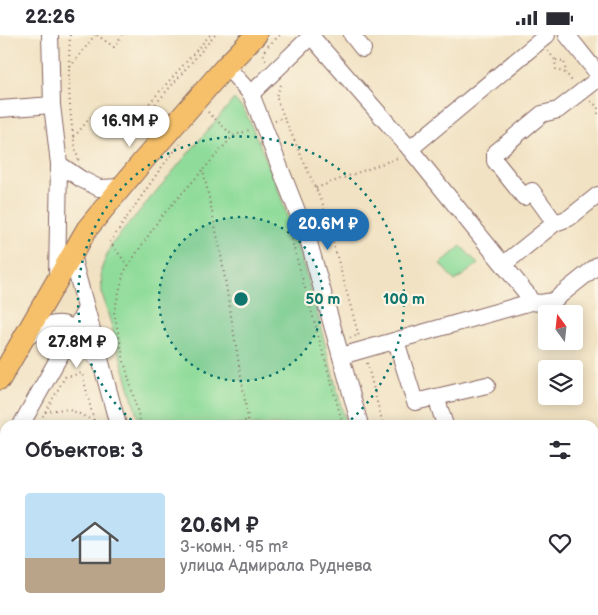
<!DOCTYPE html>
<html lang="ru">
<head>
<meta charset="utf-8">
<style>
  body { margin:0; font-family:"Balsamiq Sans",sans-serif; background:#f7f7f7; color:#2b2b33; height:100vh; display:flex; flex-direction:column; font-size:19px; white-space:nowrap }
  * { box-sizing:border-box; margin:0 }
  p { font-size:16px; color:#7c7c81 }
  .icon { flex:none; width:28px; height:28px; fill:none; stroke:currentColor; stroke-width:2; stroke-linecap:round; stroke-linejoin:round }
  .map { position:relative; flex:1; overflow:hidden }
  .drawer { position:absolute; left:0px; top:385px; width:599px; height:195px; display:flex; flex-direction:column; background:#fff; border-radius:15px 15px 0 0; box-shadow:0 2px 12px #0003 }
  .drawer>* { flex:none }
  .needle { width:32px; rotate:345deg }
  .buttons { position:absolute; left:538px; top:270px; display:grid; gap:10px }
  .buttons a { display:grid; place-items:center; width:45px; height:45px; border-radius:5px; background:#fff; box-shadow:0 2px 12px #0003; font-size:25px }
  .price { position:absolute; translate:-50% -42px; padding:0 11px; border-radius:18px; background:#fff; color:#222; font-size:16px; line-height:32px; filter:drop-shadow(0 1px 2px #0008) }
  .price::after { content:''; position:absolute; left:50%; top:30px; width:15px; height:11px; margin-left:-8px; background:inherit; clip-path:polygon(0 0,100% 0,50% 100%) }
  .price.active { background:#1f6fb2; color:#fff }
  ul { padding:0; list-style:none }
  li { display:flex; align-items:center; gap:15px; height:125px; padding:0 25px }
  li+li { border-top:1px solid #e1e1e2 }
  li span { display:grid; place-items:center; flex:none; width:140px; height:100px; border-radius:5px; color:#555 }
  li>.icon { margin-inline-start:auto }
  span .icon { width:60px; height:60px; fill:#fffc; stroke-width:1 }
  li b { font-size:21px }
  h2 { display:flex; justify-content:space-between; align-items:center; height:60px; padding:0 25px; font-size:21px }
  .status { display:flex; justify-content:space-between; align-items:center; height:35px; padding:0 25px; background:#fff; direction:ltr }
  .status svg { height:14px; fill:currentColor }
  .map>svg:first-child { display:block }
  .green { fill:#8fdc9a; stroke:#6c7e62 }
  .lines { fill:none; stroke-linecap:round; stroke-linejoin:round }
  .minor-casing { stroke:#846360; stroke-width:18 }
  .major-casing { stroke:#846360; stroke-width:23 }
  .path { stroke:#846360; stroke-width:2; stroke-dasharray:1 4; stroke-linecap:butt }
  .minor { stroke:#fff; stroke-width:16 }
  .major { stroke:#f6c06b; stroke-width:21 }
  .ring { fill:none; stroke:#0f766e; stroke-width:2.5; stroke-dasharray:2.5 5 }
  .centre { fill:#0f766e; stroke:#fcf5e5; stroke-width:2.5 }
  .ring-label { font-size:15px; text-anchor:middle; font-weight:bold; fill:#0f766e; stroke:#fcf5e5; stroke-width:4.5; stroke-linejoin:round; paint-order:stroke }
</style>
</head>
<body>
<div class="status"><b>22:26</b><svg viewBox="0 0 49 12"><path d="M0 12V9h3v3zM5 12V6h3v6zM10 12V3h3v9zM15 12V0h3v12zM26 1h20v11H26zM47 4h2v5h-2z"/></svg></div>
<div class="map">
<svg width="598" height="580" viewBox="0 0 598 580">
  <rect width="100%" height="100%" fill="#fcf5e5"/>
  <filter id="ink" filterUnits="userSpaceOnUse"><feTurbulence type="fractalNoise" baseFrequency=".02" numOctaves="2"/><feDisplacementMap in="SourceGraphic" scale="10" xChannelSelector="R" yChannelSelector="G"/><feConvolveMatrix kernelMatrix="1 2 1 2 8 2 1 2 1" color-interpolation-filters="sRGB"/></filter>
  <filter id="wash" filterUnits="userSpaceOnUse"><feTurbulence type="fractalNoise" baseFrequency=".0096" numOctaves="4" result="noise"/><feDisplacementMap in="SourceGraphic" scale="20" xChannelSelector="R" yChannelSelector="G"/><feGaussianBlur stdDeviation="1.12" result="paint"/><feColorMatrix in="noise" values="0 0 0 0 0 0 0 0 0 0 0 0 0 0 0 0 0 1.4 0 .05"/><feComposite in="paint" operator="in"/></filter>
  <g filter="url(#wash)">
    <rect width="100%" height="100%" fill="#f1e2c3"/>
    <!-- green -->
    <g class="green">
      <polygon points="234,64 245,76 276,147 312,259 346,390 140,390 102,258 101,235 111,210"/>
      <polygon points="461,211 478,229 455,246 440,229"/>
      <polygon points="193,575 396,575 397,580 194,580"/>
    </g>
  </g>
  <g filter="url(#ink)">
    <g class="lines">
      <!-- minor casing -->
      <g class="minor-casing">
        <g id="minor">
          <polyline points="50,0 52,70 59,129 57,244"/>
          <polyline points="352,0 363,14"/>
          <polyline points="567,0 598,39"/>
          <polyline points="311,1 410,114 547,0"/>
          <polyline points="226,31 251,59 308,204 360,390"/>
          <polyline points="251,59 312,0"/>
          <polyline points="0,74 52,70"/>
          <polyline points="410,114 527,259 531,267"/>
          <polyline points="59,129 81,144 99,153 122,152"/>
          <polyline points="555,188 569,183 598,160"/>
          <polyline points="72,221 118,390"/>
          <polyline points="504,229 555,188 532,156 524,162 495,126 495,118 542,79 558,75 598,44"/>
          <path d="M26,303C64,277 72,288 96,323"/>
          <polyline points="396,306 415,367 487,350"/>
          <polyline points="341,321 531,267 541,268 553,266 598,230"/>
          <polyline points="436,362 445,390"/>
          <polyline points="21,390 86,274"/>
          <polyline points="0,429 5,420"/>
          <polyline points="594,467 598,466"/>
          <polyline points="167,575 169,580"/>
          <polyline points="412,575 413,580"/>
          <polyline points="493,575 495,580"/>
          <polyline points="546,580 546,575"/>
        </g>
      </g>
      <!-- major casing -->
      <g class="major-casing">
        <polyline id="major" points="0,344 87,194 143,126 226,31 256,0"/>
      </g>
      <!-- path -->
      <g class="path">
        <path d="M70,0C68,39 68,89 79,127"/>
        <polyline points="97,0 114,12 122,0"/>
        <polyline points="268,11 280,0"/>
        <polyline points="265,15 263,18 266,25"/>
        <polyline points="548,16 555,25 556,35 566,38 572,46"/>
        <polyline points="556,25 564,26 566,38"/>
        <polyline points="70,32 95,0"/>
        <polyline points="281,50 276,61 284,82"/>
        <polyline points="591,66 598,72 598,80"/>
        <polyline points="208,77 233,101"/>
        <polyline points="275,86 284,82 323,170 359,302"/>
        <polyline points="74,102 95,77 121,100 210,0"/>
        <polyline points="123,107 215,0"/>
        <polyline points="316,153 400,122"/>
        <polyline points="289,195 343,390"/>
        <polyline points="128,231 110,207 161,133 180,109"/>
        <polyline points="350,303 359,300"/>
        <polyline points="367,328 383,390"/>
        <path d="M45,377C69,371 74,376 95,387"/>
        <polyline points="38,390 65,342 82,338 95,390"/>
        <polyline points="141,390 124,326 114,277 124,237 160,183 203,135"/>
        <polyline points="230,390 248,385"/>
        <polyline points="249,390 220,214 203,135 233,101 249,95"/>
        <polyline points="0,459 5,450"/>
        <polyline points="146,575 147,580"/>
        <polyline points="193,575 194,580"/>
        <polyline points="283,575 284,580"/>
        <polyline points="351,575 352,580"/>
        <polyline points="395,575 396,580"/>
        <polyline points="433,575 434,580"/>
        <polyline points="232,580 243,575"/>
      </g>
      <!-- minor -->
      <use href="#minor" class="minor"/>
      <!-- major -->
      <use href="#major" class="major"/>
    </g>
  </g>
  <!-- distance rings -->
  <circle cx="241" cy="264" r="82" fill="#0f766e" fill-opacity=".12"/>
  <g class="ring">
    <circle cx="241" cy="264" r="82"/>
    <path d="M137 390A163 163 0 1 1 345 390"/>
  </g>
  <circle cx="241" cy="264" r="8" class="centre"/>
  <g class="ring-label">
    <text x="323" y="269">50 m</text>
    <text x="404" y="269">100 m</text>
  </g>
</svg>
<div class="buttons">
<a><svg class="needle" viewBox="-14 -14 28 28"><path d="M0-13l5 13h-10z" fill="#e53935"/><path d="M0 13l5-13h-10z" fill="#7c7c81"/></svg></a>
<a><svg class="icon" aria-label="layers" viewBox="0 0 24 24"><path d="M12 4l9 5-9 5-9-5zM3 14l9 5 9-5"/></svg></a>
</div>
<b class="price" style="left:130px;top:113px">16.9M ₽</b>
<b class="price active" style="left:328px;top:216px">20.6M ₽</b>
<b class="price" style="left:77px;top:334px">27.8M ₽</b>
<section class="drawer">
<h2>Объектов: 3<svg class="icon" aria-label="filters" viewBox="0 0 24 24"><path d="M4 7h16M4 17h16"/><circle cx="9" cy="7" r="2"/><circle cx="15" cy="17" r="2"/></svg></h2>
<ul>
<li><span style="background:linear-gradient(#bfe0f5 65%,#b9a48a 0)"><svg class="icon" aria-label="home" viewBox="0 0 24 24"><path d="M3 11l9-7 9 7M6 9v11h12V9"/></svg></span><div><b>20.6M ₽</b><p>3-комн. · 95 m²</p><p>улица Адмирала Руднева</p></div><svg class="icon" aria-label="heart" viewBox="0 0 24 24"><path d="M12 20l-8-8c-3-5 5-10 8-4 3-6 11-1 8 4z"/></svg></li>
</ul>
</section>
</div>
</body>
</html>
